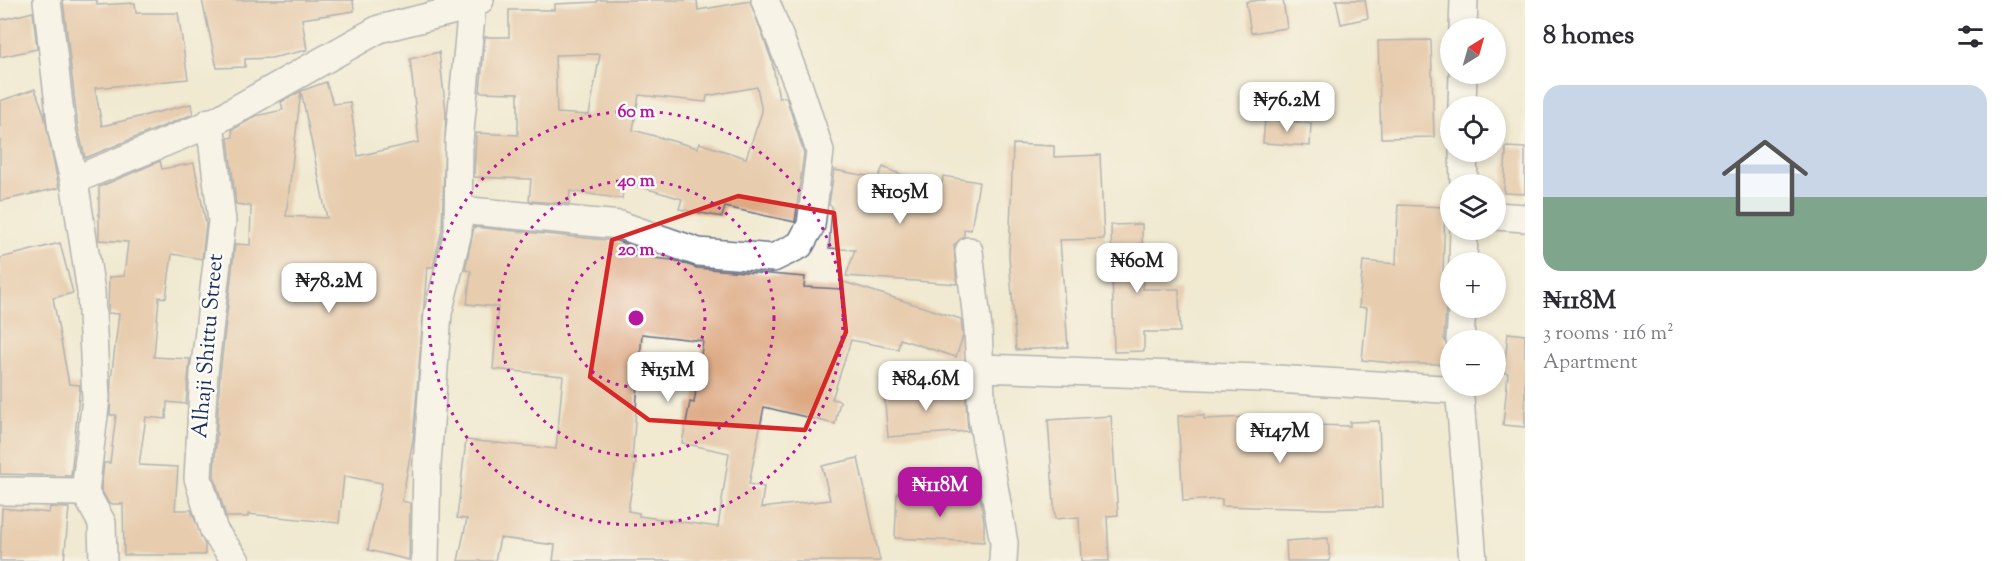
<!DOCTYPE html>
<html lang="en">
<head>
<meta charset="utf-8">
<style>
  body { margin:0; font-family:"Sorts Mill Goudy",serif; background:#f7f7f7; color:#2b2b33; height:100vh; display:flex; flex-direction:column; font-size:22px; white-space:nowrap }
  * { box-sizing:border-box; margin:0 }
  p { font-size:20px; color:#7c7c81 }
  .icon { flex:none; width:33px; height:33px; fill:none; stroke:currentColor; stroke-width:2; stroke-linecap:round; stroke-linejoin:round }
  .map { position:relative; flex:1; overflow:hidden }
  .panel { display:flex; flex-direction:column; background:#fff; width:480px }
  .panel>* { flex:none }
  .needle { width:39px; rotate:37deg }
  .buttons { position:absolute; left:1440px; top:18px; display:grid; gap:12px }
  .buttons a { display:grid; place-items:center; width:66px; height:66px; border-radius:50%; background:#fff; box-shadow:0 3px 9px #0003; font-size:30px }
  .price { position:absolute; translate:-50% -51px; padding:0 14px; border-radius:12px; background:#fff; color:#222; font-size:20px; line-height:39px; filter:drop-shadow(0 2px 3px #0008) }
  .price::after { content:''; position:absolute; left:50%; top:36px; width:18px; height:14px; margin-left:-9px; background:inherit; clip-path:polygon(0 0,100% 0,50% 100%) }
  .price.active { background:#b5179e; color:#fff }
  ul { padding:0; list-style:none }
  li { display:grid; align-content:center; gap:12px; height:318px; padding:0 18px }
  li span { display:grid; place-items:center; height:186px; border-radius:18px; color:#555 }
  li>.icon { margin-inline-start:auto }
  span .icon { width:108px; height:108px; fill:#fffc; stroke-width:1 }
  li b { font-size:26px }
  h2 { display:flex; justify-content:space-between; align-items:center; height:72px; padding:0 18px; font-size:26px }
  main { display:flex; flex:1; min-height:0 }
  .map>svg:first-child { display:block }
  .building { fill:#dda983; fill-rule:evenodd }
  .lines { fill:none; stroke-linecap:round; stroke-linejoin:round }
  .minor-casing { stroke:#667086; stroke-width:30 }
  .minor { stroke:#fff; stroke-width:27 }
  .marked { fill:none; stroke:#d62828; stroke-width:4.5; stroke-linejoin:round }
  .ring { fill:none; stroke:#b5179e; stroke-width:3; stroke-dasharray:3 6 }
  .labels { text-anchor:middle; dominant-baseline:central; stroke-width:5; stroke-linejoin:round; paint-order:stroke }
  .street-label { font-size:22px; fill:#1b2f5e; stroke:#fdfcf7 }
  .centre { fill:#b5179e; stroke:#fdfcf7; stroke-width:3 }
  .ring-label { font-size:18px; text-anchor:middle; font-weight:bold; fill:#b5179e; stroke:#fdfcf7; stroke-width:5; stroke-linejoin:round; paint-order:stroke }
</style>
</head>
<body>
<main>
<div class="map">
<svg width="1525" height="561" viewBox="0 0 1525 561">
  <rect width="100%" height="100%" fill="#fdfcf7"/>
  <filter id="ink" filterUnits="userSpaceOnUse"><feTurbulence type="fractalNoise" baseFrequency=".0167" numOctaves="2"/><feDisplacementMap in="SourceGraphic" scale="12" xChannelSelector="R" yChannelSelector="G"/><feConvolveMatrix kernelMatrix="1 2 1 2 8 2 1 2 1" color-interpolation-filters="sRGB"/></filter>
  <filter id="wash" filterUnits="userSpaceOnUse"><feTurbulence type="fractalNoise" baseFrequency=".008" numOctaves="4" result="noise"/><feDisplacementMap in="SourceGraphic" scale="24" xChannelSelector="R" yChannelSelector="G"/><feGaussianBlur stdDeviation="1.35" result="paint"/><feColorMatrix in="noise" values="0 0 0 0 0 0 0 0 0 0 0 0 0 0 0 0 0 1.4 0 .05"/><feComposite in="paint" operator="in"/></filter>
  <g filter="url(#wash)">
    <rect width="100%" height="100%" fill="#f1ead1"/>
    <g id="blocks">
      <!-- building -->
      <g class="building">
        <polygon points="63,0 97,0 97,5 135,3 136,13 178,13 188,79 95,88 102,126 191,104 193,114 85,158 78,128"/>
        <polygon points="202,0 353,0 354,11 302,19 307,50 271,58 245,59 245,67 217,68"/>
        <path d="M597,0H697L698,10L750,1L772,61L779,98L786,97L804,153L795,222L725,207L722,217L679,209L682,199L624,182L622,199L570,191L569,204L529,201L531,179L474,177L476,133L518,135V93L480,92L485,37H509V10H555V4L597,2ZM600,54L589,115L557,113L555,55ZM757,87L762,112L746,158L699,143L698,148L633,130L639,95L706,102L707,96Z"/>
        <polygon points="1260,0 1283,0 1287,28 1251,33 1246,2"/>
        <polygon points="1336,0 1365,0 1368,18 1341,24"/>
        <polygon points="33,12 37,49 0,57 0,20"/>
        <polygon points="1431,40 1434,137 1381,138 1378,41"/>
        <polygon points="439,52 446,112 442,230 433,267 427,267 413,440 402,501 410,503 409,560 368,550 382,483 344,476 339,523 248,514 248,517 226,517 214,476 220,374 235,244 250,245 251,206 236,204 228,138 233,137 232,130 256,116 283,110 281,102 301,91 286,216 327,218 301,91 326,82 333,104 350,102 358,156 419,142 410,59"/>
        <polygon points="35,89 44,114 59,188 0,201 0,101"/>
        <polygon points="1265,119 1311,123 1310,146 1263,143"/>
        <polygon points="1013,144 1054,146 1054,157 1100,155 1104,239 1060,240 1068,347 1016,350 1009,256"/>
        <polygon points="1506,147 1525,148 1525,194 1504,193"/>
        <polygon points="160,161 162,169 194,163 206,224 202,259 172,254 166,298 159,297 154,357 190,359 186,404 167,402 166,419 146,417 139,465 178,467 175,510 191,510 205,545 205,555 124,555 123,504 109,504 101,489 104,463 110,463 116,415 110,415 111,380 119,314 108,313 109,277 124,276 128,242 99,240 99,187"/>
        <polygon points="883,167 941,192 943,176 979,182 971,230 964,229 964,236 954,245 957,284 846,276 855,250 829,248 832,206 829,205 834,170 878,178"/>
        <polygon points="1398,205 1445,207 1443,274 1450,275 1450,298 1446,307 1444,339 1450,352 1450,364 1402,364 1362,360 1367,308 1359,307 1363,261 1396,264"/>
        <polygon points="1142,224 1143,289 1179,289 1180,332 1144,332 1144,351 1114,352 1111,225"/>
        <path d="M474,227L617,241L634,247L633,256L673,260L697,268L805,277L804,287L842,289L844,282L961,319L963,336L956,357L900,339L898,349L851,340L832,399L840,401L835,424L764,407L749,484L764,487L761,508L830,500L822,466L858,458L880,561H553L555,545L500,538L495,561H458L467,519L457,518L466,440L556,449L563,376L493,369L498,307L467,304L471,271L465,270ZM642,334L703,341L694,403L690,402L682,443L729,453L718,527L639,516V513L628,511L636,461L632,460Z"/>
        <polygon points="60,243 73,293 53,298 69,384 80,385 71,476 0,474 0,258"/>
        <polygon points="1508,333 1525,335 1525,427 1503,425 1508,373 1504,373"/>
        <polygon points="965,387 968,431 888,437 884,393"/>
        <polygon points="1204,415 1204,419 1248,417 1248,422 1313,425 1350,426 1350,422 1379,421 1382,507 1326,509 1222,506 1222,499 1183,501 1178,416"/>
        <polygon points="1111,416 1118,515 1107,516 1109,561 1081,561 1079,517 1055,519 1048,420"/>
        <polygon points="897,493 980,496 984,522 984,542 895,538"/>
        <polygon points="50,507 69,508 64,561 0,561 2,508 49,513"/>
        <polygon points="1328,538 1330,561 1287,561 1286,541"/>
      </g>
    </g>
  </g>
  <g filter="url(#ink)">
    <use href="#blocks" fill-opacity="0" stroke="#667086" stroke-width="1.5"/>
    <g class="lines">
      <!-- minor casing -->
      <g class="minor-casing">
        <g id="minor">
          <polyline points="47,0 62,131 74,180 91,292 96,398 85,492 102,523 103,561"/>
          <polyline points="1463,28 1464,0"/>
          <polyline points="1462,106 1463,74"/>
          <polyline points="210,122 222,221 204,373 198,478 214,531 236,561"/>
          <polyline points="1463,152 1464,184"/>
          <polyline points="74,180 212,123 379,29 472,6 480,0"/>
          <polyline points="459,210 620,225 698,252 773,258 800,245 811,225 820,151 799,87 765,0"/>
          <polyline points="1496,216 1525,218"/>
          <polyline points="969,251 978,329 982,418 1004,543 1003,561"/>
          <polyline points="1463,262 1464,230"/>
          <polyline points="1460,340 1462,308"/>
          <polyline points="980,368 1260,378 1459,390"/>
          <polyline points="1459,386 1473,561"/>
          <polyline points="0,491 85,492"/>
          <polyline points="425,561 427,464 438,313 458,232 459,141 472,6"/>
        </g>
      </g>
      <!-- minor -->
      <use href="#minor" class="minor"/>
    </g>
  </g>
  <!-- marked area -->
  <path d="M0 0H1525V561H0ZM738,196L834,213L846,332L805,430L649,420L590,377L612,240Z" fill="#f1ead1" fill-opacity=".55" fill-rule="evenodd"/>
  <path class="marked" d="M738,196L834,213L846,332L805,430L649,420L590,377L612,240Z"/>
  <!-- distance rings -->
  <g class="ring">
    <circle cx="636" cy="318" r="69"/>
    <circle cx="636" cy="318" r="138"/>
    <circle cx="636" cy="318" r="207"/>
  </g>
  <g class="labels">
    <!-- street labels -->
    <g class="street-label">
      <text transform="translate(209 346) rotate(-85)">Alhaji Shittu Street</text>
    </g>
  </g>
  <circle cx="636" cy="318" r="9" class="centre"/>
  <g class="ring-label">
    <text x="636" y="117">60 m</text>
    <text x="636" y="186">40 m</text>
    <text x="636" y="255">20 m</text>
  </g>
</svg>
<div class="buttons">
<a><svg class="needle" viewBox="-14 -14 28 28"><path d="M0-13l5 13h-10z" fill="#e53935"/><path d="M0 13l5-13h-10z" fill="#7c7c81"/></svg></a>
<a><svg class="icon" aria-label="locate" viewBox="0 0 24 24"><circle cx="12" cy="12" r="6"/><path d="M12 2v4M12 18v4M2 12h4M18 12h4"/></svg></a>
<a><svg class="icon" aria-label="layers" viewBox="0 0 24 24"><path d="M12 4l9 5-9 5-9-5zM3 14l9 5 9-5"/></svg></a>
<a>+</a>
<a>−</a>
</div>
<b class="price" style="left:1287px;top:133px">₦76.2M</b>
<b class="price" style="left:900px;top:225px">₦105M</b>
<b class="price" style="left:1137px;top:294px">₦60M</b>
<b class="price" style="left:329px;top:314px">₦78.2M</b>
<b class="price" style="left:668px;top:403px">₦151M</b>
<b class="price" style="left:926px;top:412px">₦84.6M</b>
<b class="price" style="left:1280px;top:464px">₦147M</b>
<b class="price active" style="left:940px;top:518px">₦118M</b>
</div>
<section class="panel">
<h2>8 homes<svg class="icon" aria-label="filters" viewBox="0 0 24 24"><path d="M4 7h16M4 17h16"/><circle cx="9" cy="7" r="2"/><circle cx="15" cy="17" r="2"/></svg></h2>
<ul>
<li><span style="background:linear-gradient(#c9d6e8 60%,#7fa58c 0)"><svg class="icon" aria-label="home" viewBox="0 0 24 24"><path d="M3 11l9-7 9 7M6 9v11h12V9"/></svg></span><div><b>₦118M</b><p>3 rooms · 116 m²</p><p>Apartment</p></div></li>
</ul>
</section>
</main>
</body>
</html>
